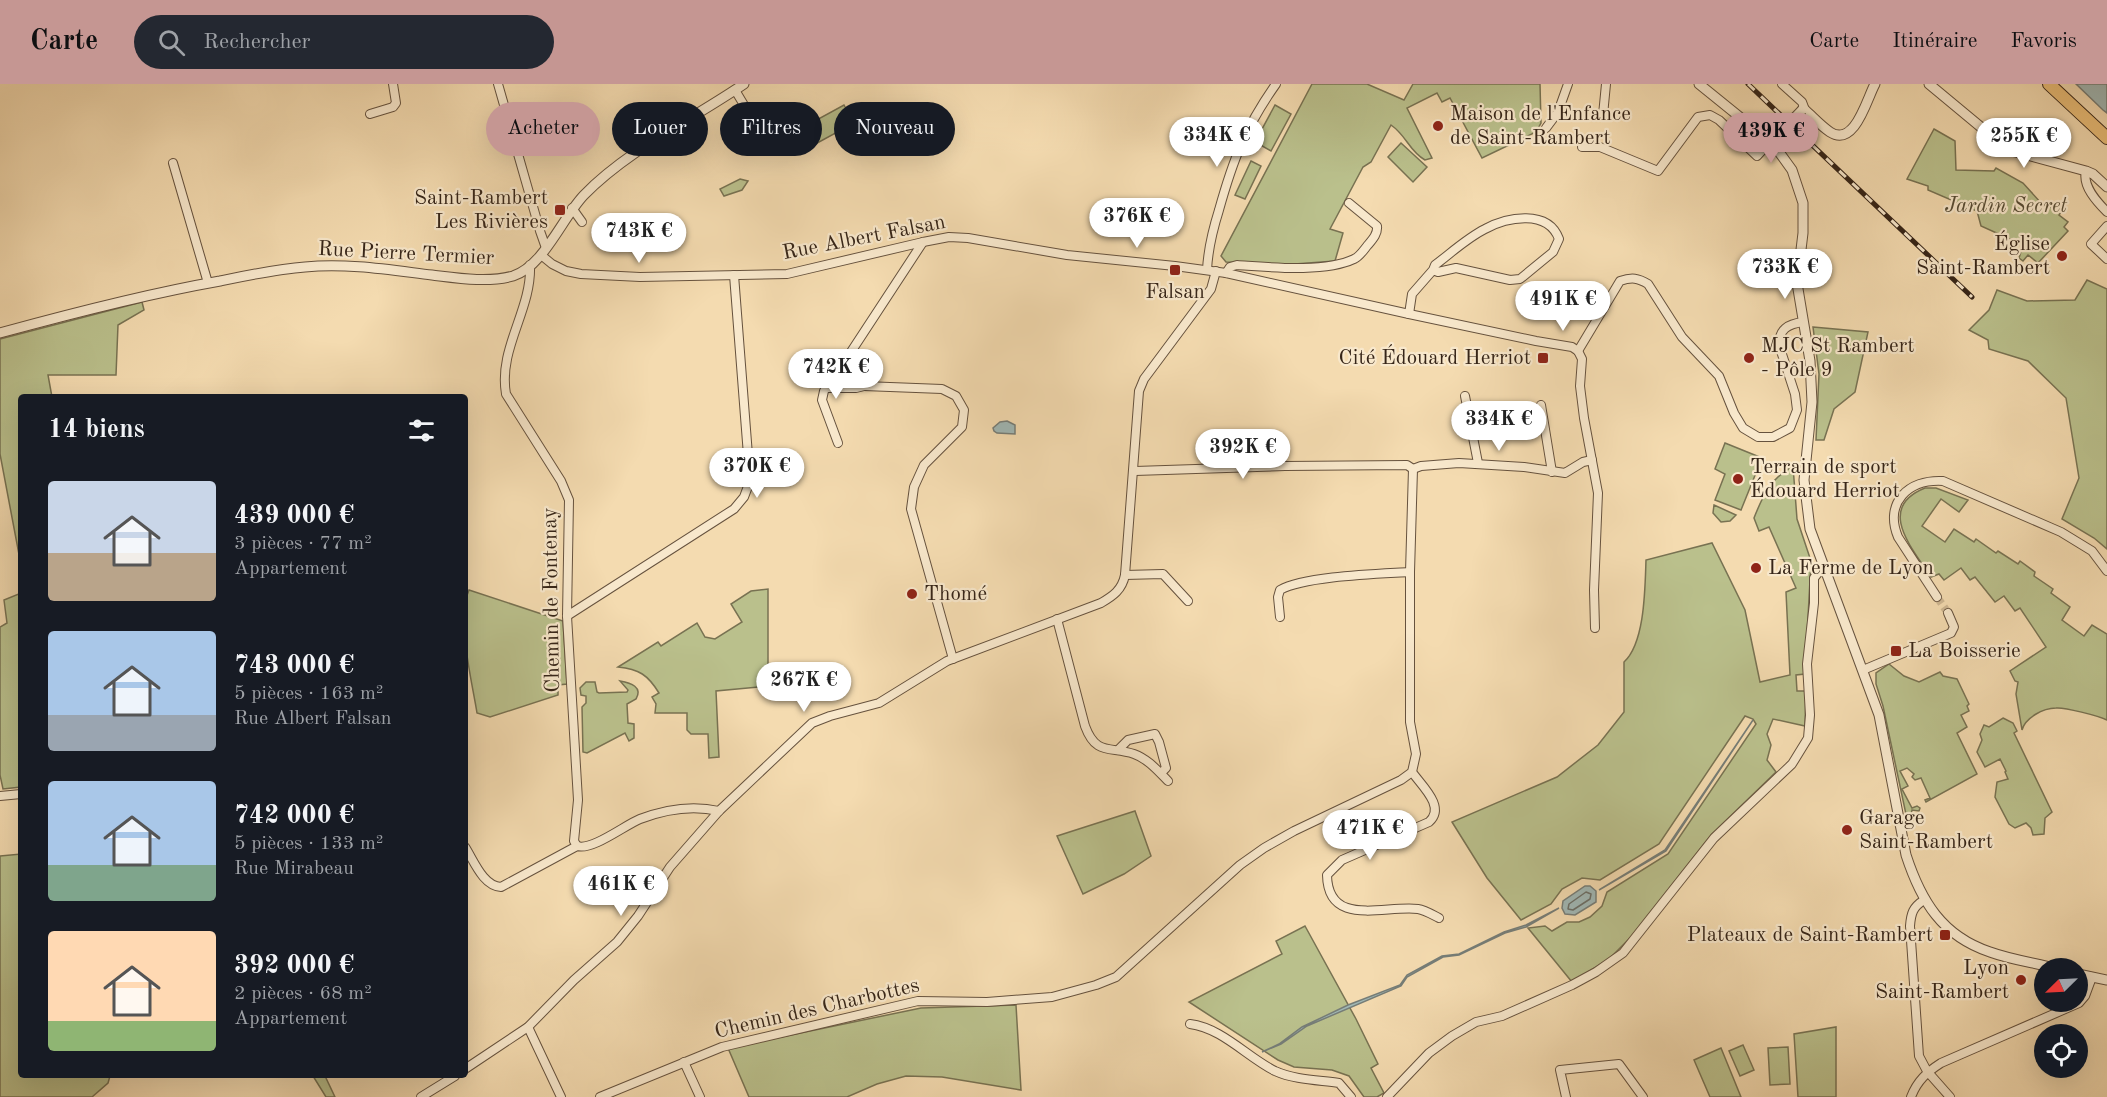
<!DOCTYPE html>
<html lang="fr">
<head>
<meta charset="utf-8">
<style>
  body { margin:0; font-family:"Old Standard TT",serif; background:#242831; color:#f1f3f6; height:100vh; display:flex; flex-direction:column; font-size:22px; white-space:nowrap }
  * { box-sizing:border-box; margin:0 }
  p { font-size:20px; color:#9ea1a6 }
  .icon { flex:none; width:33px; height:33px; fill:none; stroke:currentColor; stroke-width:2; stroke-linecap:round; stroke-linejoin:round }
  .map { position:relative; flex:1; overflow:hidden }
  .sheet { position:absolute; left:18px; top:310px; width:450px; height:684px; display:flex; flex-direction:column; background:#171b24; border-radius:6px; box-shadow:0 6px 24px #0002 }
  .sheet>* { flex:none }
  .top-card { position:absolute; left:486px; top:18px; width:570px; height:54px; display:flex; gap:12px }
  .needle { width:39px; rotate:246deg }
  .controls { position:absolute; left:2034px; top:874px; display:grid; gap:12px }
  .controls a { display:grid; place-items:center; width:54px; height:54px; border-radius:50%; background:#171b24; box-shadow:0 6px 24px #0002; font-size:30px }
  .price { position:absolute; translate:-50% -51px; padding:0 14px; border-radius:21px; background:#fff; color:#222; font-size:20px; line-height:39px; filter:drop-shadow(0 2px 3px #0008) }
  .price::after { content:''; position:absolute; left:50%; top:36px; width:18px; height:14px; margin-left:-9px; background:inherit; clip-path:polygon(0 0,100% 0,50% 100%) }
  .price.on { background:#c59692; color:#111 }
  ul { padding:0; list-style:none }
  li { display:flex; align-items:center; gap:18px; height:150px; padding:0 30px }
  li span { display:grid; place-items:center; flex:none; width:168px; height:120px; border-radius:6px; color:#555 }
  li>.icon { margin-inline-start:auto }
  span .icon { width:72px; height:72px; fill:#fffc; stroke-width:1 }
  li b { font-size:26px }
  h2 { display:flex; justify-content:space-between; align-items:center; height:72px; padding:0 30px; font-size:26px }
  .tag { padding:0 21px; border-radius:27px; background:#171b24; box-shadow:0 6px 24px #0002; font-size:21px; line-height:54px }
  .tag.on { background:#c59692; color:#111 }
  header { display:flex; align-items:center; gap:36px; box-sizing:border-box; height:84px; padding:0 30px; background:#c59692; color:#111 }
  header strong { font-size:28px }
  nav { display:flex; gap:33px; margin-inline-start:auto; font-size:21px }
  .search { width:420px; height:54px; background:#242831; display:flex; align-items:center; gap:15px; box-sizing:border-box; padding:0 21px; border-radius:33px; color:#9ea1a6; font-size:22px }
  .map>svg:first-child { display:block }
  .green { fill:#bac08c; stroke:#787252; stroke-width:1.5 }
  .water { fill:#a0b8b6; stroke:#767d77; stroke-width:1.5 }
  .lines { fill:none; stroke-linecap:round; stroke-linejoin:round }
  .shore { stroke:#6b6e67; stroke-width:1.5 }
  .minor-tunnel { stroke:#ceb792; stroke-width:8; stroke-dasharray:8 4; stroke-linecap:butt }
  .minor-casing { stroke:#66523e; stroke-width:10 }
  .tertiary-casing { stroke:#66523e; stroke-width:11 }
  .primary-casing { stroke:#362518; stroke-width:14 }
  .minor { stroke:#f8e8cc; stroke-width:8 }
  .tertiary { stroke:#f8e8cc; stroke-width:9 }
  .primary { stroke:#eabe78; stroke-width:12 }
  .rail-casing { stroke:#362518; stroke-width:5 }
  .rail { stroke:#f8e8cc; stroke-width:3; stroke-dasharray:9; stroke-linecap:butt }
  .tertiary-bridge-casing { stroke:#66523e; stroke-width:11; stroke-linecap:butt }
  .tertiary-bridge { stroke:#f8e8cc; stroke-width:9 }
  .poi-dot { fill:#8f2418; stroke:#f8e8cc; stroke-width:2 }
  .labels { text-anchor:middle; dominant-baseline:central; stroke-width:4.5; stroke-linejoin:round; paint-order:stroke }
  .poi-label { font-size:21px; fill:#362518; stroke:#f8e8cc; text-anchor:start }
  .park-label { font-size:21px; font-style:italic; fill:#574c35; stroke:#f8e8cc }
  .street-label { font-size:21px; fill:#362518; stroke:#f8e8cc }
</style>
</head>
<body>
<header>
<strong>Carte</strong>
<div class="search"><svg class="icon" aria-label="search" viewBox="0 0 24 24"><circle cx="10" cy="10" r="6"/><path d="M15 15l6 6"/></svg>Rechercher</div>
<nav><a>Carte</a><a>Itinéraire</a><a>Favoris</a></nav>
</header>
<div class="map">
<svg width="2107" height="1013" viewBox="0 0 2107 1013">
  <rect width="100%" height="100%" fill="#f4dbb0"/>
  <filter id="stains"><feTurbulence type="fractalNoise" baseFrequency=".00333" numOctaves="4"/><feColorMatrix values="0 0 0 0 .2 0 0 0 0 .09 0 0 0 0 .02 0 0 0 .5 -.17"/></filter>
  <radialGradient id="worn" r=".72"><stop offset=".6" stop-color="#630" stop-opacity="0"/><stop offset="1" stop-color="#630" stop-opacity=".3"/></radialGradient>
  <!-- green -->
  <g class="green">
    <path d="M1312,0H1367L1404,16L1413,0H1540L1541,39L1536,48L1482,74L1450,14L1442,18L1437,9L1407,24L1432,74L1425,76C1409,67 1407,52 1391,41L1371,78L1363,83L1330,145L1343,149L1335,177L1281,181L1226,178L1221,172Z"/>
    <polygon points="844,21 854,39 810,63 800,45"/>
    <polygon points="1275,21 1291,30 1271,67 1255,58"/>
    <polygon points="1934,45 1955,57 1956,86 1994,87 1996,84 2023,99 2041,119 2061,128 2059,131 2068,138 2064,143 2068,147 2038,179 2028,171 2023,177 2019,174 2023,161 1981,142 1977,127 1928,106 1928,102 1907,95"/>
    <polygon points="1401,59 1427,83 1413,98 1388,73"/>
    <polygon points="1251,77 1261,82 1245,115 1235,111"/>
    <polygon points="740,95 748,97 742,106 724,112 720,105"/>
    <polygon points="2087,196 2107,205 2107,465 2094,454 2062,435 2079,394 2066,314 2028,277 1989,265 1988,256 1969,246 1989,226 1997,206 2027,217 2075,216"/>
    <polygon points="142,218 144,226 118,241 116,291 48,291 52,313 21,314 21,481 0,370 0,255"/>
    <polygon points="1813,243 1868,248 1855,308 1834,325 1824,356 1816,356 1819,290"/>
    <polygon points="1725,359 1762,374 1741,426 1715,416 1725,390 1715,385"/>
    <path d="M1793,382L1797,435L1811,477L1805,590L1796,591L1797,607H1806L1805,642L1773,635L1767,650L1771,661L1767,676L1776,688L1711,751L1632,852L1609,875L1572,898L1528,844L1545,842L1552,847L1567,838H1579L1590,833L1602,822L1607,808L1668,770L1756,640L1753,635L1745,632L1659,760L1600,796L1582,794L1562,805L1551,820L1521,836L1487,794L1452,738L1557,693L1598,661L1624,628V578C1645,559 1645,504 1646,476L1712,459L1745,526L1760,598L1790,591L1786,508L1796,504L1769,443L1759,447L1754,434C1763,411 1771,394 1793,382Z"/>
    <path d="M1925,404H1936L1968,416L1959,428L1941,415L1922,442L1945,458L1954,445L1974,458L1976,455L1996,469L1998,467L2018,480L2020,477L2035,488L2034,492L2053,505L2051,509L2070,523L2062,536L2084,552L2092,541L2107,550V636C2099,632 2064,623 2056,624C2043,624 2025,634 2022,646L2016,610L2018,598L2015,597L2010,587L2046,563L2020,524L2015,527L2004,512L1995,518L1975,493L1970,496L1961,484L1944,496L1939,490L1931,493C1913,465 1875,424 1925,404Z"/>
    <polygon points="1714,421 1736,431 1730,437 1721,438 1713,429"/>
    <path d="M768,505V602L716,607L719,673L709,674L708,650H691L687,646V629H655L656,620L652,613L659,609C648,591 639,585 618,583L658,558L661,562L697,539L705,553L715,555L742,538L731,520L751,507Z"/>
    <path d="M469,506L563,537L567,600L558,601V611L490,633L477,629C472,597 456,535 469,506Z"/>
    <polygon points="21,509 21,703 3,705 0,691 0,543 7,539 4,516"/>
    <polygon points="1889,580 1904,592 1919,598 1940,588 1943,592 1957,595 1969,620 1967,622 1969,627 1961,631 1967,643 1957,649 1977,690 1926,718 1925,716 1930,714 1921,694 1915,696 1912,693 1914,690 1907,684 1900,687 1908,702 1902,705 1912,724 1917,722 1920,724 1919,727 1912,726 1911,732 1918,733 1912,737 1907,735 1883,622 1876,600 1876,589"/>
    <path d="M620,597C631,599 643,603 636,615L627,620L628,639L634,640V654L629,657L625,649L587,669L583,668L582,623L586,619V612L581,611L580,604L586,598H595L597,608L599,609L627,608L628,606Z"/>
    <polygon points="2003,634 2013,639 2017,647 2014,649 2052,728 2045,734 2044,750 2033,751 2031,744 2026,739 2015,744 2009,740 1995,713 1997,698 2008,695 2005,688 2006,687 2000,675 1985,683 1977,668 1982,656 1980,650 1984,641 1989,643"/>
    <polygon points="1135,727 1151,772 1124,790 1083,810 1057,752"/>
    <polygon points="21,770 21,992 110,992 108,999 92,1013 0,1013 0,772"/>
    <polygon points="1305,842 1356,935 1378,980 1371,984 1384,1009 1377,1013 1364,1013 1349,992 1332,986 1294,983 1278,976 1189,918 1282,870 1276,857"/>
    <polygon points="1016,921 1021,1006 942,993 906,992 877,1000 847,1013 749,1013 728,964 921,924"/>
    <polygon points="1836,943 1836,1013 1798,1013 1794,950"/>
    <polygon points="1743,961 1754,986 1740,992 1729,967"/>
    <polygon points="1788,963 1790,1000 1770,1001 1768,964"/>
    <polygon points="1721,964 1741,1013 1710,1013 1694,976"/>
    <polygon points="313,992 325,992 335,1013 326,1013"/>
  </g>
  <!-- water -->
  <g class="water">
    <polygon points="2076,0 2107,0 2107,29 2103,26"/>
    <polygon points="1007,337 1015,341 1015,350 997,349 994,347 993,344 1000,338"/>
    <polygon points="1753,636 1666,767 1599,806 1665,766"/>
    <polygon points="1585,802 1590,802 1596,807 1596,818 1575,831 1565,830 1562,824 1563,817"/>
    <polygon points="1559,824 1526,843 1505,849 1459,871 1443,873 1407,893 1401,902 1307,942 1281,960 1262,968 1279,960 1302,943 1348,921 1400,901 1407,891 1442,872 1459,870 1504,848 1526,841"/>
  </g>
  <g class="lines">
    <!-- shore -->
    <polygon class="shore" points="1586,808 1591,810 1590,815 1573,826 1568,825 1569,820"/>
    <!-- minor-tunnel -->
    <polyline class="minor-tunnel" points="1937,513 1948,529"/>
    <!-- minor casing -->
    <g class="minor-casing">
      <g id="minor">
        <polyline points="498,0 540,147 546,164"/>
        <polyline points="1782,0 1802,18 1805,26"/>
        <polyline points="735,6 750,31"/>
        <polyline points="370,30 393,23 396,19 393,0"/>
        <polyline points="1603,31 1606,0"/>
        <polyline points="1546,44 1558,28 1568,0"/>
        <polyline points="1582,63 1600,63 1658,87 1698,33 1710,31 1719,36 1757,72 1770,58"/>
        <polyline points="173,79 208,199"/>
        <path d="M2086,87C2082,102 2097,118 2107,128"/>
        <polyline points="572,124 582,138"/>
        <polyline points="2107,142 2091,160 2107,175"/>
        <polyline points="923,158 847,274 852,291 864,302 942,305 956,312 964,326 962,343 924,381 914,403 911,425 953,575"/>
        <polyline points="541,171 552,180 566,187 581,190 640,193 787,190 923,158 949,153 968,154 1067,171 1175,182 1226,189 1409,230 1536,257 1572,263 1578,267"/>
        <path d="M530,181C532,226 498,264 506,310L561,397L569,416L567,532L578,716L574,757L577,762"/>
        <path d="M1207,186C1208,166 1213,145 1219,126C1233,76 1245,44 1276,0"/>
        <path d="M1226,189L1230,183L1237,181C1268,183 1325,189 1354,175C1359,173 1363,167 1367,162C1372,156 1378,150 1377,142L1349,119"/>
        <path d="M1409,230L1412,210L1433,186L1435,181C1451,169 1467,154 1485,145C1507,133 1548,125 1559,155L1553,168L1520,195L1510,196L1456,184L1438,188L1433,186"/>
        <path d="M1578,267L1620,197C1632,193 1638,194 1648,200L1682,253L1719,292L1734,329L1743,344L1758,353H1773L1790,344L1797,326L1795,310L1779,261C1779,245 1788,240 1803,238"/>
        <polyline points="1578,267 1582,275 1580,302 1584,334 1598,409 1594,506 1595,544"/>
        <polyline points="827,304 856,304 864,302"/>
        <polyline points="1465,312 1478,379"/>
        <polyline points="1541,321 1552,388"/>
        <polyline points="1527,338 1543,335"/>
        <polyline points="838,359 822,316 824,307 847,274"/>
        <polyline points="1413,385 1421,382 1459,379 1524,383 1565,389 1583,378 1592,376"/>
        <polyline points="1135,387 1285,382 1407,381 1413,385"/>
        <polyline points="1125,491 1163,490 1188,517"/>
        <path d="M1937,513L1898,453C1884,419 1908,395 1943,397L2061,448L2092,467L2107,487"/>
        <polyline points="567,532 734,425 744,413 750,397 734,191"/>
        <path d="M1280,533L1278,513L1280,506C1305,492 1378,490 1410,488"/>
        <path d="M1057,535L1085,642C1096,672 1110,662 1134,670C1148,675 1158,687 1168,697"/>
        <polyline points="1863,586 1951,549 1954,543 1948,529"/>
        <polyline points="1118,666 1128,656 1155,650 1159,658 1166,684 1161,689"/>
        <path d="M1412,688C1422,702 1446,723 1429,738L1342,776L1327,791C1328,844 1384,821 1418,825C1425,826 1433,831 1439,834"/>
        <polyline points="0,712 21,710"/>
        <path d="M465,763C474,777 483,802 501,803L577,762C592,767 625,741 640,735C666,725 693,721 719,727"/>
        <path d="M1924,816C1913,823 1911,829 1910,842L1919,972L1927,987L1950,1013"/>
        <path d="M1190,940C1222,944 1247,973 1275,987C1295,996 1318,996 1339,999L1351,1013"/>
        <polyline points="528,943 561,1013"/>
        <polyline points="684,978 700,1013"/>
        <path d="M465,985L528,943L574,896L617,858L638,832L670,783L719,727L812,639L830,632L879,619L947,577L1101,519C1113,512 1122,506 1125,491L1139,307L1144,295L1211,205L1216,187"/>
        <polyline points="421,1013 455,992"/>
        <polyline points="600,1013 722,963 918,917 987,918 1052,913 1096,901 1116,893 1240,781 1264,764 1294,747 1401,696 1412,688 1416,670 1410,638 1410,488 1413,385"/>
        <polyline points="1387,1013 1429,969 1452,952 1476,938 1502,932 1572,901 1596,888 1623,869 1714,754 1792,680 1808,654 1810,631 1807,580 1814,519 1814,494 1823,483"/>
        <polyline points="1566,1013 1560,986 1619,980 1643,1013"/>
        <path d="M1911,1013C1917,997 1927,988 1941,979L2079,919L2085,912L2092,893"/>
      </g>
    </g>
    <!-- tertiary casing -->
    <g class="tertiary-casing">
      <g id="tertiary">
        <path d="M1699,0L1762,51L1779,68L1792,86L1803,119V149L1797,199L1810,277L1812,318L1804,396L1810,445L1879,631L1906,771C1921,817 1942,852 1990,868C2012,876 2036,879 2058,885"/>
        <polyline points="1929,0 1994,54 2016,68 2086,87 2093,90 2107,103"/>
        <path d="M1802,26H1805C1813,33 1821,42 1830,48C1855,64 1867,14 1875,0"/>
        <path d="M0,249C73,229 146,210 220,197C249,191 277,185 305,183C348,179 390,186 432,191C457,194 488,199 513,192C544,182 562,134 584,111C628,66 691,36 744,0"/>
        <polyline points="2078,890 2107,896"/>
      </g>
    </g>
    <!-- primary casing -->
    <g class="primary-casing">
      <polyline id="primary" points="2049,0 2107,54"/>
    </g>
    <!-- minor -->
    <use href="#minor" class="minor"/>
    <!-- tertiary -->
    <use href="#tertiary" class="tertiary"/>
    <!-- primary -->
    <use href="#primary" class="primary"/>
    <!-- rail casing -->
    <g class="rail-casing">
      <polyline id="rail" points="1748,0 1972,213"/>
    </g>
    <!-- rail -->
    <use href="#rail" class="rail"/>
    <!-- tertiary-bridge casing -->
    <g class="tertiary-bridge-casing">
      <polyline id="tertiary-bridge" points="1777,52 1802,26"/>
    </g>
    <!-- tertiary-bridge -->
    <use href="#tertiary-bridge" class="tertiary-bridge"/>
  </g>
  <!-- markers -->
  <g class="poi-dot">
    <circle cx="1438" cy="42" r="6"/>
    <rect x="554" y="120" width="12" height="12" rx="3"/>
    <circle cx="2062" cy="172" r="6"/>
    <rect x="1169" y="180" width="12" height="12" rx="3"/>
    <rect x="1537" y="268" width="12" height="12" rx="3"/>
    <circle cx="1749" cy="274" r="6"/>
    <circle cx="1738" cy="395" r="6"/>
    <circle cx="1756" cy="484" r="6"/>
    <circle cx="912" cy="510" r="6"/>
    <rect x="1890" y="561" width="12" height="12" rx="3"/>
    <circle cx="1847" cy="746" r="6"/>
    <rect x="1939" y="845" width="12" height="12" rx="3"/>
    <circle cx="2021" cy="896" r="6"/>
  </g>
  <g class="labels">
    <!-- poi labels -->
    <g class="poi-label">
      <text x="1450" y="30">Maison de l'Enfance<tspan x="1450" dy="24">de Saint-Rambert</tspan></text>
      <text x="548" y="114" text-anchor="end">Saint-Rambert<tspan x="548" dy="24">Les Rivières</tspan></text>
      <text x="2050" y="160" text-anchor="end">Église<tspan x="2050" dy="24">Saint-Rambert</tspan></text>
      <text x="1175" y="208" text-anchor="middle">Falsan</text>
      <text x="1761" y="262">MJC St Rambert<tspan x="1761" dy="24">- Pôle 9</tspan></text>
      <text x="1531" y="274" text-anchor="end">Cité Édouard Herriot</text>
      <text x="1750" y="383">Terrain de sport<tspan x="1750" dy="24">Édouard Herriot</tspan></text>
      <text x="1768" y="484">La Ferme de Lyon</text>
      <text x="924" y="510">Thomé</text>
      <text x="1908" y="567">La Boisserie</text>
      <text x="1859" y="734">Garage<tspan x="1859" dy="24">Saint-Rambert</tspan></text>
      <text x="1933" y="851" text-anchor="end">Plateaux de Saint-Rambert</text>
      <text x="2009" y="884" text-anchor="end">Lyon<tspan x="2009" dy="24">Saint-Rambert</tspan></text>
    </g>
    <!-- park labels -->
    <g class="park-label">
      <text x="2006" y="122">Jardin Secret</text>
    </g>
    <!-- street labels -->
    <g class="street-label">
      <text transform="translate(864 154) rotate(-11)">Rue Albert Falsan</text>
      <text transform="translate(406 170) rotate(3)">Rue Pierre Termier</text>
      <text transform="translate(552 516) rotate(-91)">Chemin de Fontenay</text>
      <text transform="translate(817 925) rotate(-13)">Chemin des Charbottes</text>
    </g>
  </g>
  <rect width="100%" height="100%" filter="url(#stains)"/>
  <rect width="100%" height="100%" fill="url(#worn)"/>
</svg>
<div class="controls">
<a><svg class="needle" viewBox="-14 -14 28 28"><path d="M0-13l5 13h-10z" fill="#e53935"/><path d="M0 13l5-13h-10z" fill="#9ea1a6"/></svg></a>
<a><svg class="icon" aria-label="locate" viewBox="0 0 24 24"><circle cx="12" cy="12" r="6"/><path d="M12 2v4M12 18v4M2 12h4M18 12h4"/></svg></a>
</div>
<b class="price on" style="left:1771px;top:80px">439K €</b>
<b class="price" style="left:1217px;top:84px">334K €</b>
<b class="price" style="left:2024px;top:85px">255K €</b>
<b class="price" style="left:1137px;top:165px">376K €</b>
<b class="price" style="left:639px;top:180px">743K €</b>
<b class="price" style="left:1785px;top:216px">733K €</b>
<b class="price" style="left:1563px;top:248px">491K €</b>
<b class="price" style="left:836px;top:316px">742K €</b>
<b class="price" style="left:1499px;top:368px">334K €</b>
<b class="price" style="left:1243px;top:396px">392K €</b>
<b class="price" style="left:757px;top:415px">370K €</b>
<b class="price" style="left:804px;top:629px">267K €</b>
<b class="price" style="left:1370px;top:777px">471K €</b>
<b class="price" style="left:621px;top:833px">461K €</b>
<div class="top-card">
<a class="tag on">Acheter</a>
<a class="tag">Louer</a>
<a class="tag">Filtres</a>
<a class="tag">Nouveau</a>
</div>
<section class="sheet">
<h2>14 biens<svg class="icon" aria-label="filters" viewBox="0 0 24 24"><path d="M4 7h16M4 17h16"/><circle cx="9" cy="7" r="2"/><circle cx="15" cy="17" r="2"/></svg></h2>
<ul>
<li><span style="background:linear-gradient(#c9d6e8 60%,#b9a48a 0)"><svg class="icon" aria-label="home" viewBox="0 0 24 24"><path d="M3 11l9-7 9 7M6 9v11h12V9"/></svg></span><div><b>439 000 €</b><p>3 pièces · 77 m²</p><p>Appartement</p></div></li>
<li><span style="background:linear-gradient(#a9c7e8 70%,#9aa5b1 0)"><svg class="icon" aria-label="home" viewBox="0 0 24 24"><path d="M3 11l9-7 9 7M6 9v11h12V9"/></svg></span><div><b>743 000 €</b><p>5 pièces · 163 m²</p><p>Rue Albert Falsan</p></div></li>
<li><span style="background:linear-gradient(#a9c7e8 70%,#7fa58c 0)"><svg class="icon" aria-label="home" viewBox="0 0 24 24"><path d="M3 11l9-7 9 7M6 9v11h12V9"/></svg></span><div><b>742 000 €</b><p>5 pièces · 133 m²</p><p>Rue Mirabeau</p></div></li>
<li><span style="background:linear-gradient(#ffd9b3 75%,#8fb573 0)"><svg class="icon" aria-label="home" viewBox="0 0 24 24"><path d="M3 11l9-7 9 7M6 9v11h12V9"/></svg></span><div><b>392 000 €</b><p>2 pièces · 68 m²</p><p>Appartement</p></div></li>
</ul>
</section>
</div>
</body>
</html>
